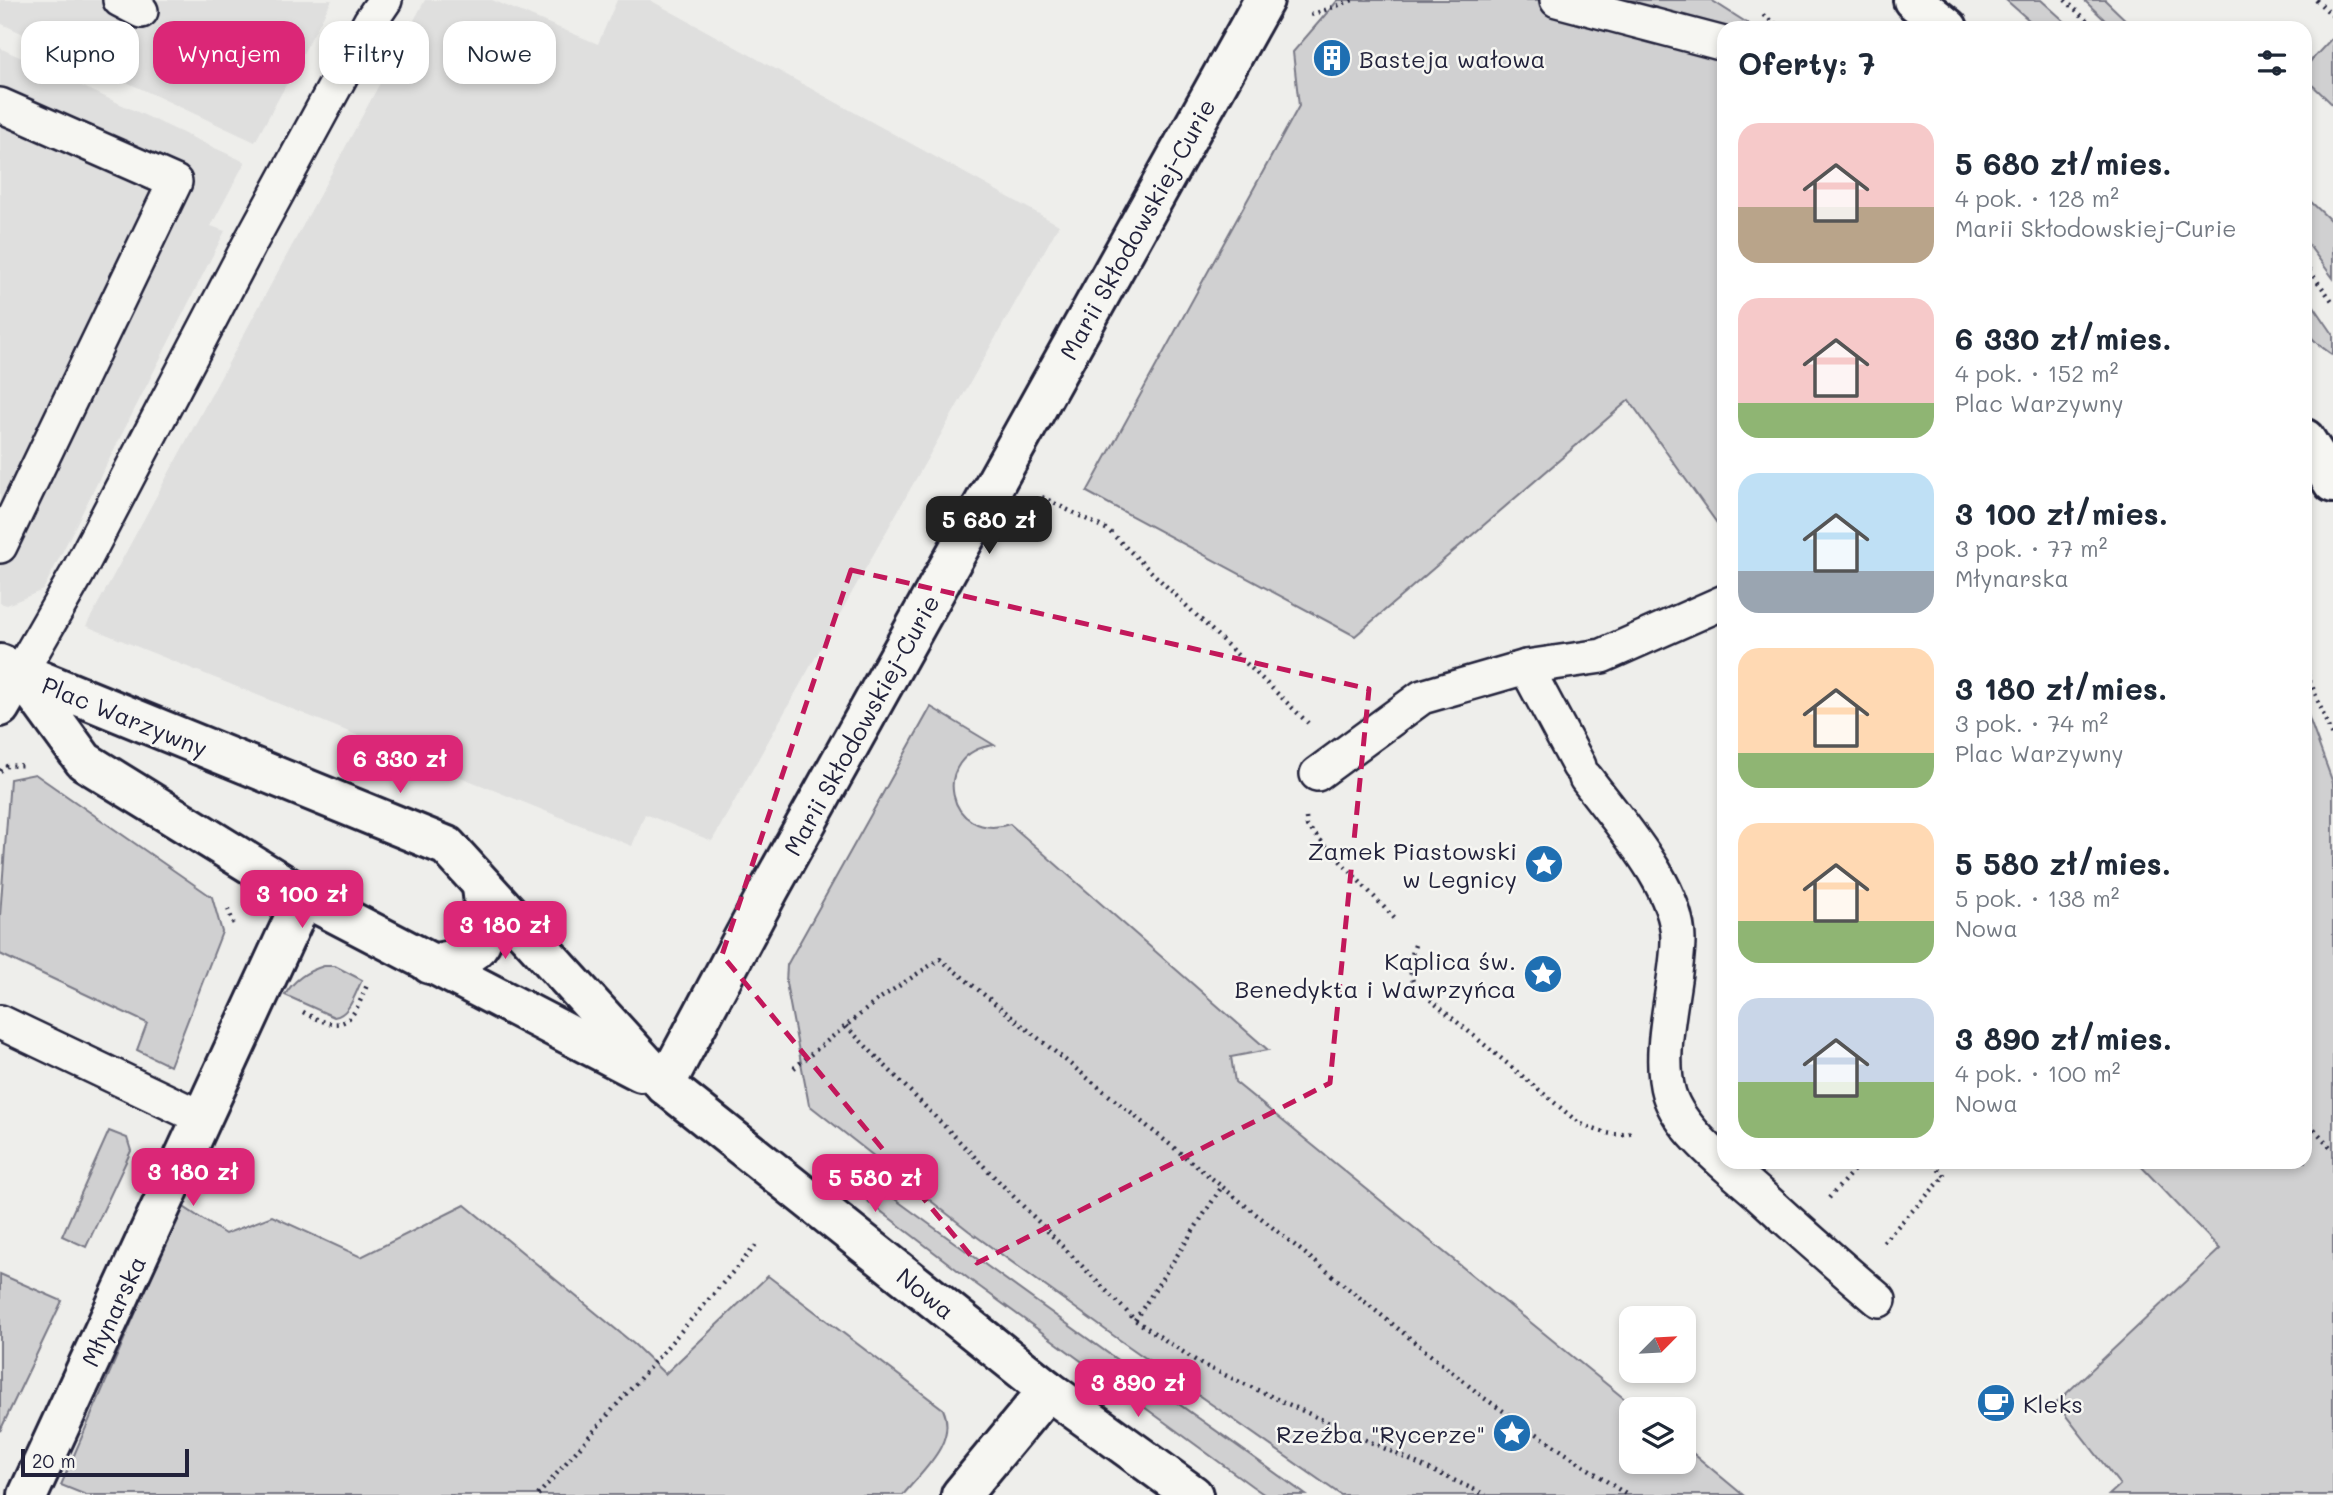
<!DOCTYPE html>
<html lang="pl">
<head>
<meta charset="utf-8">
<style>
  body { margin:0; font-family:Mali,sans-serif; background:#f6f6f7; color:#1f2937; height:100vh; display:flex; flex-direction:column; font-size:26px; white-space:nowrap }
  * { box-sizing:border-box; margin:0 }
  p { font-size:23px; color:#747a83 }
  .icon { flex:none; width:38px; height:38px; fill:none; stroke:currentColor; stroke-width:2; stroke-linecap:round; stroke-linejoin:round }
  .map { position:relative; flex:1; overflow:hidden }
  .side { position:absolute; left:1717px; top:21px; width:595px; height:1148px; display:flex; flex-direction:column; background:#fff; border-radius:21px; box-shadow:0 4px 10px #0003 }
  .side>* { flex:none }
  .top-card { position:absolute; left:21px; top:21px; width:665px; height:63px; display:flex; gap:14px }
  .needle { width:46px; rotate:66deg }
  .fabs { position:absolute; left:1619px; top:1306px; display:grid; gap:14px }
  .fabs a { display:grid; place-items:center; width:77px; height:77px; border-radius:14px; background:#fff; box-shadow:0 4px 10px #0003; font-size:35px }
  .scale { position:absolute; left:21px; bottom:18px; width:168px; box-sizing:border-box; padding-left:7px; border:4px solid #22223b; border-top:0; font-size:19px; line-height:24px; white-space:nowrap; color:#22223b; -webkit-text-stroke:5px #f6f6f2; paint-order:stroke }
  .price { position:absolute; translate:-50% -60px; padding:0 16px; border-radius:14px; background:#db2777; color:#fff; font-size:23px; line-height:46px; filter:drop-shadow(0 2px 4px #0008) }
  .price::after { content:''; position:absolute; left:50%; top:42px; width:21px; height:16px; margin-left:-10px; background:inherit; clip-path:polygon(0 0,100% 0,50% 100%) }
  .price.active { background:#222; color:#fff }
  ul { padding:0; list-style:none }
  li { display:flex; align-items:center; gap:21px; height:175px; padding:0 21px }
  li span { display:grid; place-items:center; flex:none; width:196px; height:140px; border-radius:21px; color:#555 }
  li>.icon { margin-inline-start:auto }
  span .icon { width:84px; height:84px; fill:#fffc; stroke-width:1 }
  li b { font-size:30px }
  h2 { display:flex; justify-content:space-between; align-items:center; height:84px; padding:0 21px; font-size:30px }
  .tag { padding:0 24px; border-radius:21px; background:#fff; box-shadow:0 4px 10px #0003; font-size:24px; line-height:63px }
  .tag.active { background:#db2777; color:#fff }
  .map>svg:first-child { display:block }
  .built { fill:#dfdfde }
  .green { fill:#d0d0d1; stroke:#797986; stroke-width:2 }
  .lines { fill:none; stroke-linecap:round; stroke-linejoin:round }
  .service-casing { stroke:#22223b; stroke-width:38 }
  .minor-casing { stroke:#22223b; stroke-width:44 }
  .primary-casing { stroke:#22223b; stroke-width:44 }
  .path { stroke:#22223b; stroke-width:4.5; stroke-dasharray:2 5; stroke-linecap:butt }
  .service { stroke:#f6f6f2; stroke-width:33 }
  .minor { stroke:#f6f6f2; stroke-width:38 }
  .primary { stroke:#f6f6f2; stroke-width:38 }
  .marked { fill:none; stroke:#c2185b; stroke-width:5; stroke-dasharray:14 9; stroke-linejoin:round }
  .labels { text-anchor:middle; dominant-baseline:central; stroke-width:5; stroke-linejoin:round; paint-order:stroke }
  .poi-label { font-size:24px; fill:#22223b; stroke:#f6f6f2; text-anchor:end }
  .street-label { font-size:24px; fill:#22223b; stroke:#f6f6f2 }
</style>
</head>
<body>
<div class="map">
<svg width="2333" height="1495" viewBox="0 0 2333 1495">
  <rect width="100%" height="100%" fill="#eeeeeb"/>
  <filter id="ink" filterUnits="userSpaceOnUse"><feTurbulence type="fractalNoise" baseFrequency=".0143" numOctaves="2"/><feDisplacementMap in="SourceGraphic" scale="14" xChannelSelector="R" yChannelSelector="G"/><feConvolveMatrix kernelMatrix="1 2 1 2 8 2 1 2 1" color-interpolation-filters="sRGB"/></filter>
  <g filter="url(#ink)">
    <!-- built -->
    <g class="built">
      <polygon points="0,0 332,0 255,142 0,23"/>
      <polygon points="425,0 492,0 598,44 617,0 650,0 1059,225 712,841 645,814 632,846 86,626"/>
      <polygon points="0,48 245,162 211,226 225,231 43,590 7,605 0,603"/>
    </g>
    <!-- green -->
    <g class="green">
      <polygon points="1338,0 1711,0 1755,28 1724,28 1724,533 1629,400 1355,636 1087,492 1299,106 1293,52"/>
      <polygon points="2006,0 2041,0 2072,28 2038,28"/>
      <polygon points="2084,0 2105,0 2134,28 2113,28"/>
      <polygon points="2333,37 2333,105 2305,78 2305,67"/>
      <polygon points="2305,196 2333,223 2333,278 2305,240"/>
      <path d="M2305,293L2333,334V355C2301,334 2305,329 2305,293Z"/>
      <path d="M931,707L994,745C928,753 947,844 1010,824L1268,1050L1231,1057L1235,1082L1637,1409H1631V1461H1684V1446L1743,1495H1341L1114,1336L969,1231L809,1105L786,983L787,965Z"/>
      <polygon points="2305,707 2333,783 2333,1495 2109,1495 2120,1485 2056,1403 2220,1249 2137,1162 2305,1162"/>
      <polygon points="35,774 212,897 222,932 170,1066 137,1050 147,1023 0,954 0,916 10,779"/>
      <path d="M324,966H335L362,980C355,993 350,1015 334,1017L285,995C294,979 307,971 324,966Z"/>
      <polygon points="109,1131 127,1138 131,1151 86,1247 62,1236"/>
      <path d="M862,1175C1009,1283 1158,1389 1306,1495H1265L1252,1486L969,1279L852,1189Z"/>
      <path d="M465,1205L635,1345L665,1374L768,1276L943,1409C958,1442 922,1471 903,1495H86L61,1485L182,1206L225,1234L272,1216L361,1257Z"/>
      <polygon points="0,1274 62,1301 0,1431"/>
    </g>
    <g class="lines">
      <!-- service casing -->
      <g class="service-casing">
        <g id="service">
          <polyline points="120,0 141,11"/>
          <polyline points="1557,0 1724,44"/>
          <polyline points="0,105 175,182 0,546"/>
          <polyline points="1526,667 1579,766"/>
          <polyline points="20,673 77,574 250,243 370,22 385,0"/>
          <polyline points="1317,774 1422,697 1526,667 1602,656 1724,602"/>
          <path d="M1586,778C1617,820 1679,887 1678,941C1677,987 1656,1050 1669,1094C1681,1132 1731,1169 1760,1195C1799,1231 1839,1266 1879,1300"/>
          <polyline points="0,1022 202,1118"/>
        </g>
      </g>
      <!-- minor casing -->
      <g class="minor-casing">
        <g id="minor">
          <polyline points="0,664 447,846 665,1085 1048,1390 1193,1495"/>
          <polyline points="20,673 84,761 304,897 641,1072"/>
          <polyline points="0,707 20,673"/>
          <path d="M430,964C489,955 489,941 482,887"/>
          <polyline points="665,1085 769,890 1264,0"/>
          <polyline points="28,1495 304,897"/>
          <polyline points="961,1495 1048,1390"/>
        </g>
      </g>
      <!-- primary casing -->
      <g class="primary-casing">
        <g id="primary">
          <polyline points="1913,0 1948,28"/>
          <polyline points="2305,439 2333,483"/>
        </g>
      </g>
      <!-- path -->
      <g class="path">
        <polyline points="2065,0 2095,28"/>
        <polyline points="2316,0 2333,16"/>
        <polyline points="1311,15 1353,0"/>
        <polyline points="1763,15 1781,28"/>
        <polyline points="2305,265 2333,302"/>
        <polyline points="1042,497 1108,530 1308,723"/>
        <polyline points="2305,668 2333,739"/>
        <polyline points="0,771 7,766 26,765"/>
        <polyline points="1306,818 1307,826 1397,921"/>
        <polyline points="228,909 235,927"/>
        <path d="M1415,945C1409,962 1408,972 1416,988L1579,1123C1598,1131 1615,1139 1635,1131"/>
        <path d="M303,1012C343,1034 351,1025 367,985"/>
        <polyline points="846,1026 1135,1320 1201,1364 1486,1495"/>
        <polyline points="794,1068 879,999 940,959 1484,1398 1627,1495"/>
        <polyline points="2305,1119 2333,1150"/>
        <polyline points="1829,1198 1861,1162"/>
        <polyline points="1883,1242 1945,1176 1931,1162"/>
        <polyline points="1135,1320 1221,1188"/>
        <polyline points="538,1495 758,1243"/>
      </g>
      <!-- service -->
      <use href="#service" class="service"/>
      <!-- minor -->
      <use href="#minor" class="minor"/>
      <!-- primary -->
      <use href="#primary" class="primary"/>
    </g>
  </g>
  <!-- marked area -->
  <path class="marked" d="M851,570L1369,689L1330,1083L977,1263L722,955Z"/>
  <!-- icons -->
  <defs>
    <g id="building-disc" transform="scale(2.0125)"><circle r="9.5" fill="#1f6fb2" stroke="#f6f6f2"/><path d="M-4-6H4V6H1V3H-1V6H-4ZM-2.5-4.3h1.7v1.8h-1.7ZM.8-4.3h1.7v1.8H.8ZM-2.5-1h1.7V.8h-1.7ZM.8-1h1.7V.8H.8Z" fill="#fff"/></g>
    <g id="sight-disc" transform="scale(2.0125)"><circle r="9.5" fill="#1f6fb2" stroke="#f6f6f2"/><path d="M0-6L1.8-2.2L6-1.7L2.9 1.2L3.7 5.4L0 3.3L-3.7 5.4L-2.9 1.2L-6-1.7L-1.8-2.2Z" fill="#fff"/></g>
    <g id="cafe-disc" transform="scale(2.0125)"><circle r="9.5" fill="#1f6fb2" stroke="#f6f6f2"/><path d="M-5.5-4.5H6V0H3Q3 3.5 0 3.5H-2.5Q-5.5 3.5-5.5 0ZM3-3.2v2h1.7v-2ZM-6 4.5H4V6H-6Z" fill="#fff"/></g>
  </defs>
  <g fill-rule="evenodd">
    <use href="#building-disc" x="1332" y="58"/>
    <use href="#sight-disc" x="1544" y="864"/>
    <use href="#sight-disc" x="1543" y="974"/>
    <use href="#cafe-disc" x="1996" y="1403"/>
    <use href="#sight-disc" x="1512" y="1433"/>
  </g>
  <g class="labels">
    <!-- poi labels -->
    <g class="poi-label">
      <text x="1359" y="58" text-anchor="start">Basteja wałowa</text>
      <text x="1517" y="850">Zamek Piastowski<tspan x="1517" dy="28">w Legnicy</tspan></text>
      <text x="1516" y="960">Kaplica św.<tspan x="1516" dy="28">Benedykta i Wawrzyńca</tspan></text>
      <text x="2023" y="1403" text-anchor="start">Kleks</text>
      <text x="1485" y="1433">Rzeźba "Rycerze"</text>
    </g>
    <!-- street labels -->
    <g class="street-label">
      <text transform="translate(1137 229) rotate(-61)">Marii Skłodowskiej-Curie</text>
      <text transform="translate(125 716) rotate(22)">Plac Warzywny</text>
      <text transform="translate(861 725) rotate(-61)">Marii Skłodowskiej-Curie</text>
      <text transform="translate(926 1293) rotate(39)">Nowa</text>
      <text transform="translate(113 1311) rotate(-65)">Młynarska</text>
    </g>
  </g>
</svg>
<div class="fabs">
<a><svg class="needle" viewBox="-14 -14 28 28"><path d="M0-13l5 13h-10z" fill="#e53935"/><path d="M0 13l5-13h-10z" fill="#747a83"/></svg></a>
<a><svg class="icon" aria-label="layers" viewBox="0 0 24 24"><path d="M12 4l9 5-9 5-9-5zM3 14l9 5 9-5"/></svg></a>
</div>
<div class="scale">20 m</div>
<b class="price active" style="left:989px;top:556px">5 680 zł</b>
<b class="price" style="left:400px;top:795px">6 330 zł</b>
<b class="price" style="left:302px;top:930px">3 100 zł</b>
<b class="price" style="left:505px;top:961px">3 180 zł</b>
<b class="price" style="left:193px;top:1208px">3 180 zł</b>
<b class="price" style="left:875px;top:1214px">5 580 zł</b>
<b class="price" style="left:1138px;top:1419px">3 890 zł</b>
<div class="top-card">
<a class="tag">Kupno</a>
<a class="tag active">Wynajem</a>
<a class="tag">Filtry</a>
<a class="tag">Nowe</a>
</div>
<section class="side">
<h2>Oferty: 7<svg class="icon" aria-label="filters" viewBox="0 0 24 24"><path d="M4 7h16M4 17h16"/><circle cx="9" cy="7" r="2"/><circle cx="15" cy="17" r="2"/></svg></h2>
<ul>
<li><span style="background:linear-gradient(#f6c9c9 60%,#b9a48a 0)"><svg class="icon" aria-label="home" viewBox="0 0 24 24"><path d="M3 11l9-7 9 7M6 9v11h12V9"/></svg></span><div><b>5 680 zł/mies.</b><p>4 pok. · 128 m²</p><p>Marii Skłodowskiej-Curie</p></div></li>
<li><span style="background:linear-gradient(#f6c9c9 75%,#8fb573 0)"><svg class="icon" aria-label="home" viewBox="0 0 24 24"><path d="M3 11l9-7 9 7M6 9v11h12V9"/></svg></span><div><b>6 330 zł/mies.</b><p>4 pok. · 152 m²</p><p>Plac Warzywny</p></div></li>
<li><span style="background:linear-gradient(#bfe0f5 70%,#9aa5b1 0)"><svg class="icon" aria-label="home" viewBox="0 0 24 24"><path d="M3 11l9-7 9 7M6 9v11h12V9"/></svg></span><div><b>3 100 zł/mies.</b><p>3 pok. · 77 m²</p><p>Młynarska</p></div></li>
<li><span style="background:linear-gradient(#ffd9b3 75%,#8fb573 0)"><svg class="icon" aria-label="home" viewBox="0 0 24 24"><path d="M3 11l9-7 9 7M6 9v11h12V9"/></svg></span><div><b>3 180 zł/mies.</b><p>3 pok. · 74 m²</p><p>Plac Warzywny</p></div></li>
<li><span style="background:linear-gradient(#ffd9b3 70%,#8fb573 0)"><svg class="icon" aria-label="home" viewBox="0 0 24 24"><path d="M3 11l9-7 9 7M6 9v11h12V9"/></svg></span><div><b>5 580 zł/mies.</b><p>5 pok. · 138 m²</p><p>Nowa</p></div></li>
<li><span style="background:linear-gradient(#c9d6e8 60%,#8fb573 0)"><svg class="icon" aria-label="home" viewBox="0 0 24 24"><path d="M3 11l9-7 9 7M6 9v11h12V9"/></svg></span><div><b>3 890 zł/mies.</b><p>4 pok. · 100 m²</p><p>Nowa</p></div></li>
</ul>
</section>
</div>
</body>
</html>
